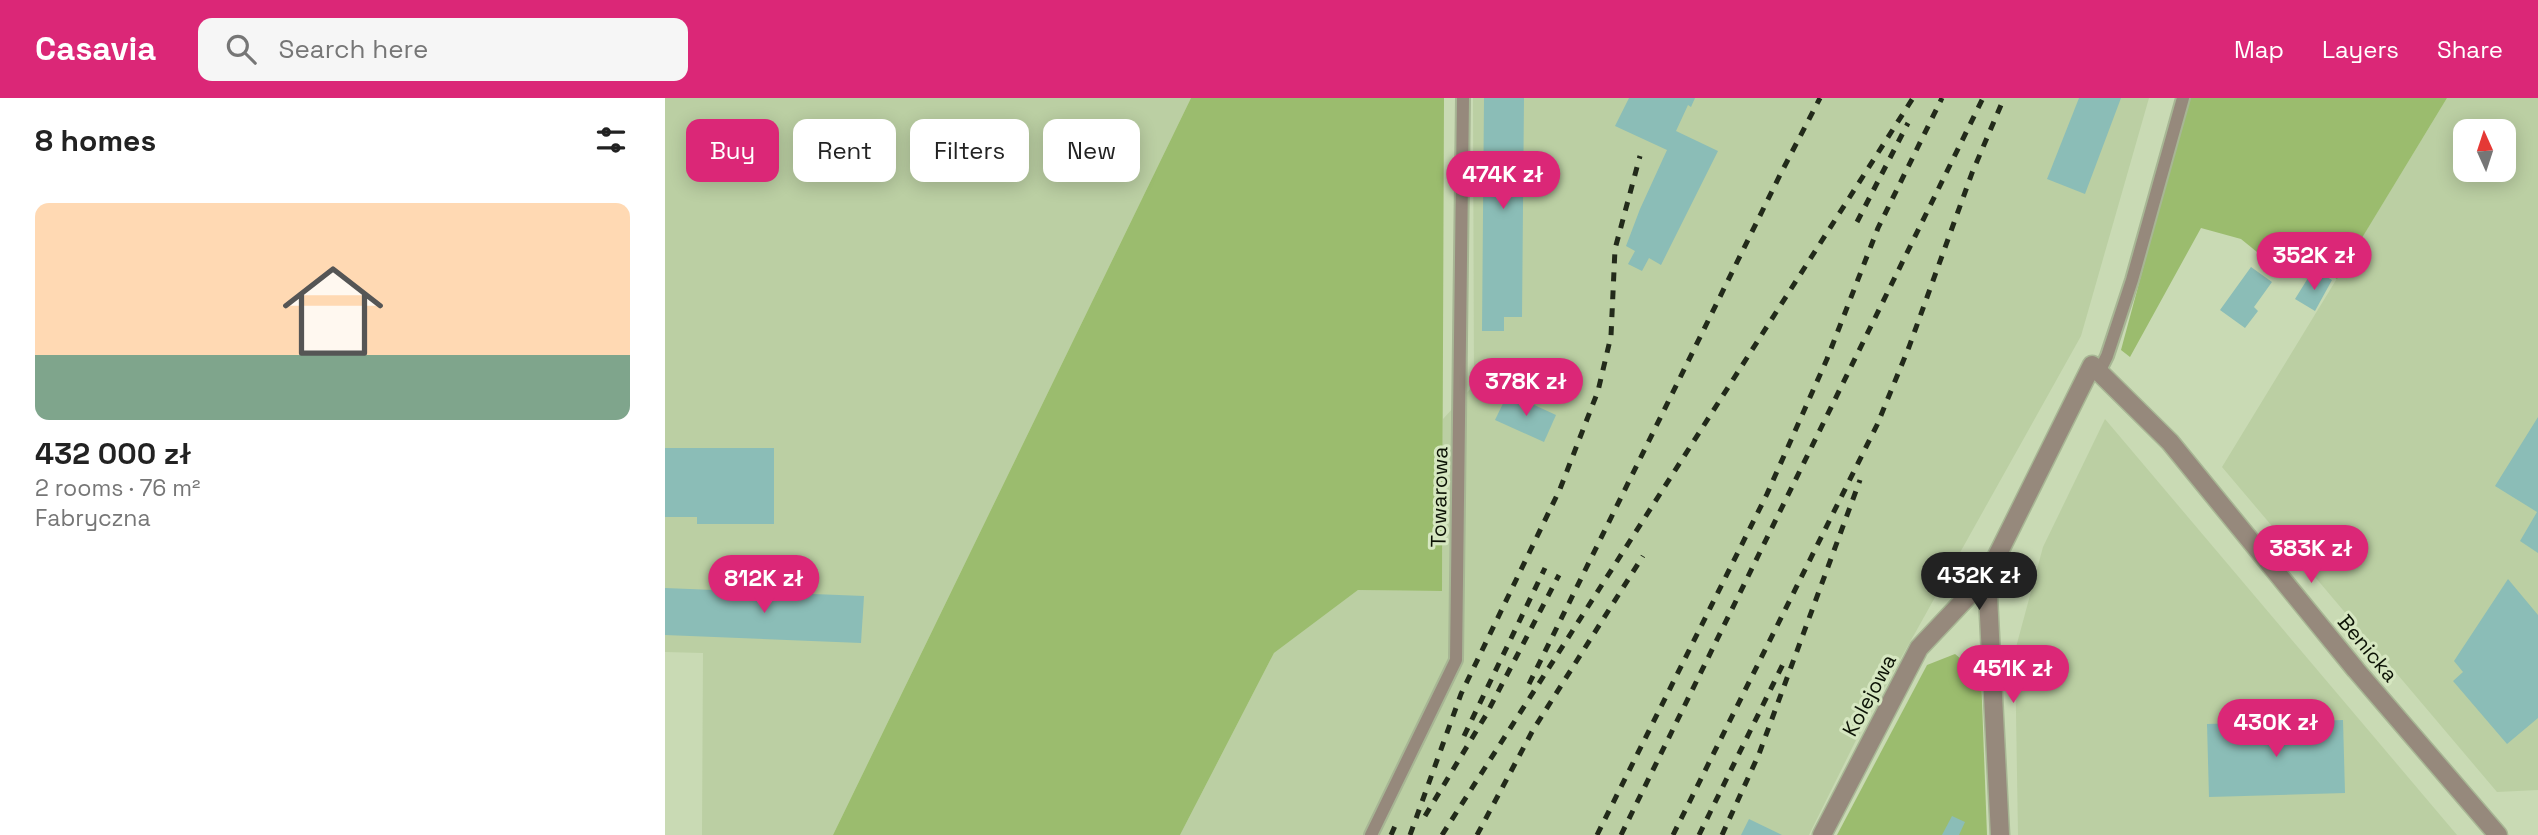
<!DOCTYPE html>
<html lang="en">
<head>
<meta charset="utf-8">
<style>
  body { margin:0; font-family:"Space Grotesk",sans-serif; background:#f6f6f6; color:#222; height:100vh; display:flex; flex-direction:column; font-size:26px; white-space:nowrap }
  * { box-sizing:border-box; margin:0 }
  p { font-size:23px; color:#767676 }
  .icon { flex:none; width:38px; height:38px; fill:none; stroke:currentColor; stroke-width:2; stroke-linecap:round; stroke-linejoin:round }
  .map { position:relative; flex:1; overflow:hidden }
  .details { display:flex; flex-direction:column; background:#fff; width:665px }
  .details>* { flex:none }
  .top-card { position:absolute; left:21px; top:21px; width:665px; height:63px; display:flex; gap:14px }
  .needle { width:46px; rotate:357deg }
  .buttons { position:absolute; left:1788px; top:21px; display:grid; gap:14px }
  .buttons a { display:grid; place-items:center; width:63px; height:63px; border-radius:14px; background:#fff; box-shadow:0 4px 18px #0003; font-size:35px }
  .price { position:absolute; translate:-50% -60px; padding:0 16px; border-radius:24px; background:#db2777; color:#fff; font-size:23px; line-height:46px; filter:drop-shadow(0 2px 4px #0008) }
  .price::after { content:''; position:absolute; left:50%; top:42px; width:21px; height:16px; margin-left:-10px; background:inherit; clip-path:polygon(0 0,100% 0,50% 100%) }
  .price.current { background:#222; color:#fff }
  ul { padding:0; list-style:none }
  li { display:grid; align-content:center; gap:14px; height:371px; padding:0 35px }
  li span { display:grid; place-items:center; height:217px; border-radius:14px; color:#555 }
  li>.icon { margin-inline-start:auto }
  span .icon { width:126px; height:126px; fill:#fffc; stroke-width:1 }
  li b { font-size:30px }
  h2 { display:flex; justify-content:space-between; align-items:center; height:84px; padding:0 35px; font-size:30px }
  .chip { padding:0 24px; border-radius:14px; background:#fff; box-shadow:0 4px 18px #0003; font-size:24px; line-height:63px }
  .chip.current { background:#db2777; color:#fff }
  header { display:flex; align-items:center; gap:42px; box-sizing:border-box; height:98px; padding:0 35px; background:#db2777; color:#fff }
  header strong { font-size:33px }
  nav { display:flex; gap:38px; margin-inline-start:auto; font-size:24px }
  .search { width:490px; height:63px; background:#f6f6f6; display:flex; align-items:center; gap:18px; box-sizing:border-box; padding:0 24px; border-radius:14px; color:#767676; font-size:26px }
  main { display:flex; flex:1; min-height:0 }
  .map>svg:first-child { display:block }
  .built { fill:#bbcfa3; fill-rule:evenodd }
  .green { fill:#9bbc6e }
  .building { fill:#8bbdb7 }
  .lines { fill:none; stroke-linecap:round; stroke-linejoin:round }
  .service-casing { stroke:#a7b694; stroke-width:16 }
  .minor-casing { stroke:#a7b694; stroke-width:21 }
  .service { stroke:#96897c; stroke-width:12 }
  .minor { stroke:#96897c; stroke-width:18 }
  .rail { stroke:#222a1a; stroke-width:5; stroke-dasharray:9 9; stroke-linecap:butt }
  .labels { text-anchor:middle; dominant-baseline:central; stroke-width:6; stroke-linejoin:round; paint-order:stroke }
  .street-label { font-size:21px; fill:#0c1205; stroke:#d6e7c1 }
</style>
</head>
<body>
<header>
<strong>Casavia</strong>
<div class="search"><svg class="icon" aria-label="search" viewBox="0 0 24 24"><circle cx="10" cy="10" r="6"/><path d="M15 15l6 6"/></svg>Search here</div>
<nav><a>Map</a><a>Layers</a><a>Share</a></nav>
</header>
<main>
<section class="details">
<h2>8 homes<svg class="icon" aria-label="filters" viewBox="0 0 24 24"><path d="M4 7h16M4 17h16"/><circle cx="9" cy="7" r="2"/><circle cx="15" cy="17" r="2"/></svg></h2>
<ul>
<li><span style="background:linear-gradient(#ffd9b3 70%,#7fa58c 0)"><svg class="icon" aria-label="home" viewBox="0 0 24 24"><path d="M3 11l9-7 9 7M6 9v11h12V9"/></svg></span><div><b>432 000 zł</b><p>2 rooms · 76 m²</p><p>Fabryczna</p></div></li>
</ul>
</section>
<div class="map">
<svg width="1873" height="737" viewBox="0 0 1873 737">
  <rect width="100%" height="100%" fill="#c9dab4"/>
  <!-- built -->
  <g class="built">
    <polygon points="0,0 526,0 168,737 37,737 38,555 0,554"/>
    <polygon points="808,0 1484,0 1416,238 1197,630 1144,737 515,737 609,555 693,492 777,493 778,321 809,287"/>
    <path d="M1782,0H1873V692L1832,694L1557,369ZM1801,33H1839V72H1801Z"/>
    <polygon points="1440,321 1792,737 1353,737 1350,553 1378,449"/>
  </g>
  <!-- green -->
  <g class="green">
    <polygon points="526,0 779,0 777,493 693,492 609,555 515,737 168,737"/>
    <polygon points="1524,0 1782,0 1672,181 1644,165 1592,154 1576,141 1536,130 1465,259 1456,252"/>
    <polygon points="1290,556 1316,577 1322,737 1172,737 1262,567"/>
  </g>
  <!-- building -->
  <g class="building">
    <polygon points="819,0 859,0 857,219 839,219 839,233 817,233"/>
    <polygon points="964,0 1030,0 1026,9 1023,7 1011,33 1053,53 996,167 984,160 977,173 963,166 970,153 961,148 975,111 1002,52 950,28"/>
    <polygon points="1414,0 1456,0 1420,96 1382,81"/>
    <polygon points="1586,169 1607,184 1589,209 1593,213 1580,230 1555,212"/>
    <polygon points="1655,175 1667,182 1650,213 1630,201 1643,180 1650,184"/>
    <polygon points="843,295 891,317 879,344 830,322"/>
    <polygon points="1873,319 1873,455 1855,443 1872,414 1830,388"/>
    <polygon points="0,350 109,350 109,426 32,426 32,419 0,419"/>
    <polygon points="1843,481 1873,517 1873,620 1842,646 1788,583 1798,574 1789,563"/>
    <polygon points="0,490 199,498 196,545 0,537"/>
    <polygon points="1678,622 1680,695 1544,699 1542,626"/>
    <polygon points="1287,718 1300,724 1294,737 1277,737"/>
    <polygon points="1084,721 1117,737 1076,737"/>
  </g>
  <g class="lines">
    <!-- service casing -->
    <g class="service-casing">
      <g id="service">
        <polyline points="1434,274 1442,258 1467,182 1518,0"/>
        <polyline points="706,737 791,562 798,0"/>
      </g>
    </g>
    <!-- minor casing -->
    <g class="minor-casing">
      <g id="minor">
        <polyline points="1322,478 1335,737"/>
        <polyline points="1157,737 1254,550 1322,478 1427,267 1505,344 1691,572 1833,737"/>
      </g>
    </g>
    <!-- service -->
    <use href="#service" class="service"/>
    <!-- minor -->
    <use href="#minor" class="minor"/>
    <!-- rail -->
    <g class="rail">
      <polyline points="1192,124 1243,25"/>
      <polyline points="864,586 1115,77 1155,0"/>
      <polyline points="799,638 880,470"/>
      <polyline points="760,718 821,617 894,477"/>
      <polyline points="726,737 730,728"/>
      <polyline points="745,737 796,596 895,391 933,293 946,238 950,151 975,58"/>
      <polyline points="777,737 1248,0"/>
      <polyline points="812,737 868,632 978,458"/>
      <polyline points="932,737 1102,396 1162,261 1213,130 1277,0"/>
      <polyline points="956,737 1318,0"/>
      <polyline points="1008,737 1212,327 1244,249 1307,75 1339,0"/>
      <polyline points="1034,737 1120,562"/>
      <polyline points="1057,737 1094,656 1195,382"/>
    </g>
  </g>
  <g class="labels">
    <!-- street labels -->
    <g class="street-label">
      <text transform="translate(774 399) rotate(-89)">Towarowa</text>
      <text transform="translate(1703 550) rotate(50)">Benicka</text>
      <text transform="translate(1204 597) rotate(-62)">Kolejowa</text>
    </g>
  </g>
</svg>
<div class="buttons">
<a><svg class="needle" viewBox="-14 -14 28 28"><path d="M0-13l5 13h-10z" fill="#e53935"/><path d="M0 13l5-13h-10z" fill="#767676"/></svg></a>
</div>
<b class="price" style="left:838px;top:113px">474K zł</b>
<b class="price" style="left:1649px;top:194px">352K zł</b>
<b class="price" style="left:861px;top:320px">378K zł</b>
<b class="price" style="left:1646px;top:487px">383K zł</b>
<b class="price current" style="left:1314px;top:514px">432K zł</b>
<b class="price" style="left:99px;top:517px">812K zł</b>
<b class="price" style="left:1348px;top:607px">451K zł</b>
<b class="price" style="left:1611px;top:661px">430K zł</b>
<div class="top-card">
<a class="chip current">Buy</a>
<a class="chip">Rent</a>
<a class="chip">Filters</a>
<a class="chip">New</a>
</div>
</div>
</main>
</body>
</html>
